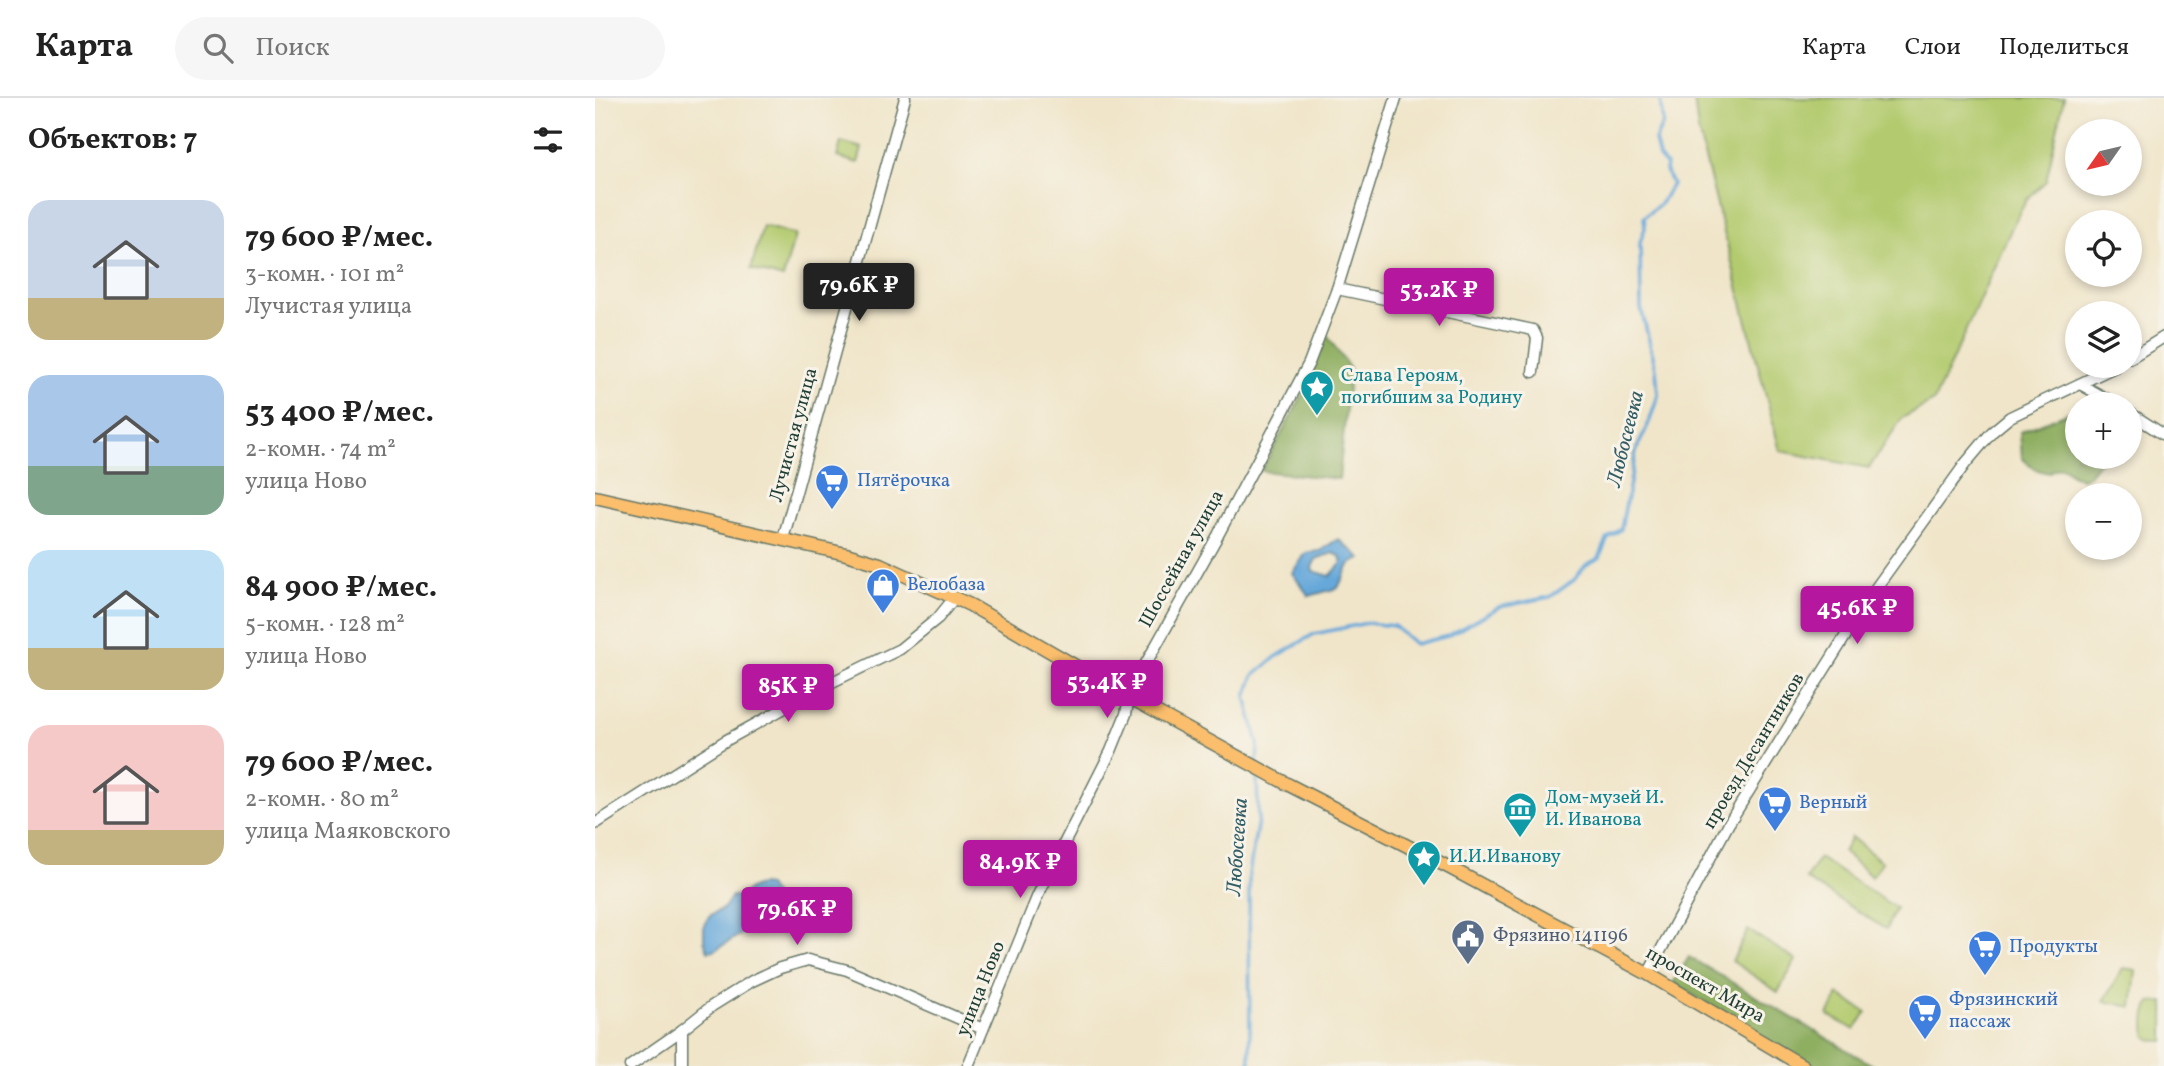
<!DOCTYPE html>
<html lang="ru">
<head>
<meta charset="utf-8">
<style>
  body { margin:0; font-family:Vollkorn,serif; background:#f6f6f6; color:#222; height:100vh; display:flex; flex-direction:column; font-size:26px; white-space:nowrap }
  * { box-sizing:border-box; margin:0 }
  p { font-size:23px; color:#767676 }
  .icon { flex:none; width:38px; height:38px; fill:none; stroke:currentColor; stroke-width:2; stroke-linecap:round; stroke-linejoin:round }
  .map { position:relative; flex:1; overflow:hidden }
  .details { display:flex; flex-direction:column; background:#fff; width:595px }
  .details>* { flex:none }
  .needle { width:46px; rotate:236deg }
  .controls { position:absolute; left:1470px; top:21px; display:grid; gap:14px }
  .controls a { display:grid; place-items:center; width:77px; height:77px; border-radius:50%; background:#fff; box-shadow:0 4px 10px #0003; font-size:35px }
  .price { position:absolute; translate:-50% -60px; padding:0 16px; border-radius:7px; background:#b5179e; color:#fff; font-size:23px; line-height:46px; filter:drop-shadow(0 2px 4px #0008) }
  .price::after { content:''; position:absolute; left:50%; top:42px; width:21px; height:16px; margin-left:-10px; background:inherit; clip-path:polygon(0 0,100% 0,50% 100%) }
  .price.current { background:#222; color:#fff }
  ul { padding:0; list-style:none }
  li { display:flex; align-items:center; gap:21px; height:175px; padding:0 28px }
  li span { display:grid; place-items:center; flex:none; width:196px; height:140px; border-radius:21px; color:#555 }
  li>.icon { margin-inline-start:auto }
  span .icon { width:84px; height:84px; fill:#fffc; stroke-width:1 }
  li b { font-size:30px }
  h2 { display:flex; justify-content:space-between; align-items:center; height:84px; padding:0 28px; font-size:30px }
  header { display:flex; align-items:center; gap:42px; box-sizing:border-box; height:98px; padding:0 35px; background:#fff; border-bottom:2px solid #e0e0e0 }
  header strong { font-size:33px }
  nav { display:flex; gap:38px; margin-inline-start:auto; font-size:24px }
  .search { width:490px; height:63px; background:#f6f6f6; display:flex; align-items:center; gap:18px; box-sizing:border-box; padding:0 24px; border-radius:38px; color:#767676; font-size:26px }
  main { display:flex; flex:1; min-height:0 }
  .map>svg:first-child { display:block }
  .green { fill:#b3ca6e; stroke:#698451; stroke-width:2 }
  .forest { fill:#8eae61; stroke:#56764a; stroke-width:2 }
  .water { fill:#66a8da; stroke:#427287; stroke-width:2; fill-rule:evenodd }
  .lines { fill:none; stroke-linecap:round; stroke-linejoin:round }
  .stream { stroke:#66a8da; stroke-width:3.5 }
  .minor-casing { stroke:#687868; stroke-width:13 }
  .major-casing { stroke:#687868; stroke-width:15 }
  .minor { stroke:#fff; stroke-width:10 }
  .major { stroke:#fabe6d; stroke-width:12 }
  .labels { text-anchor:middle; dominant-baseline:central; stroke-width:6; stroke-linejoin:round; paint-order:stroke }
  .culture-label { font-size:19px; fill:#0d838f; stroke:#f7f3e8; text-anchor:start }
  .street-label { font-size:19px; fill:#1f3d34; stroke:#f7f3e8 }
  .shop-label { font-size:19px; fill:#366cbe; stroke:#f7f3e8; text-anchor:start }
  .service-label { font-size:19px; fill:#4e5e75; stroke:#f7f3e8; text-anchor:start }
  .water-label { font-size:21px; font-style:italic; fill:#345d66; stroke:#f7f3e8 }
</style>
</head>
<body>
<header>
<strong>Карта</strong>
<div class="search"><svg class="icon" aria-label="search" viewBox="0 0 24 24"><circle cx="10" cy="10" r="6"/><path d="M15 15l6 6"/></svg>Поиск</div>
<nav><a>Карта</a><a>Слои</a><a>Поделиться</a></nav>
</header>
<main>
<section class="details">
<h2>Объектов: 7<svg class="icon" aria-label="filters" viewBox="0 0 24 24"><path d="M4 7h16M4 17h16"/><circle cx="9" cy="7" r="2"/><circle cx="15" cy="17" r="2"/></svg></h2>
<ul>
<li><span style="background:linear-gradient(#c9d6e8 70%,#c2b280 0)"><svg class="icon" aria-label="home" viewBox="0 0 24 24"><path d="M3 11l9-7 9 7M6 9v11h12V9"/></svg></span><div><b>79 600 ₽/мес.</b><p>3-комн. · 101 m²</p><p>Лучистая улица</p></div></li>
<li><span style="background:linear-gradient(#a9c7e8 65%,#7fa58c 0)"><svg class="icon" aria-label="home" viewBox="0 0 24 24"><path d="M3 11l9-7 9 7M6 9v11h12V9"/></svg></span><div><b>53 400 ₽/мес.</b><p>2-комн. · 74 m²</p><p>улица Ново</p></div></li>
<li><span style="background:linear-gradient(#bfe0f5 70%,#c2b280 0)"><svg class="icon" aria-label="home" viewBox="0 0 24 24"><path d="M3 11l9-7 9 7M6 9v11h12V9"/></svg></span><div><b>84 900 ₽/мес.</b><p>5-комн. · 128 m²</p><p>улица Ново</p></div></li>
<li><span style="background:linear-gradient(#f6c9c9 75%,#c2b280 0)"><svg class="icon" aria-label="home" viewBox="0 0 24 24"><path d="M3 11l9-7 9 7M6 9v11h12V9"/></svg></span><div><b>79 600 ₽/мес.</b><p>2-комн. · 80 m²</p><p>улица Маяковского</p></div></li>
</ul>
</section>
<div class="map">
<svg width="1569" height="968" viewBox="0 0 1569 968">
  <rect width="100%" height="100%" fill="#f7f3e8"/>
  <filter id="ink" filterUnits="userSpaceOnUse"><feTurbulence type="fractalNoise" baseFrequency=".0143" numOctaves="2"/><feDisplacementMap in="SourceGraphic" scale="14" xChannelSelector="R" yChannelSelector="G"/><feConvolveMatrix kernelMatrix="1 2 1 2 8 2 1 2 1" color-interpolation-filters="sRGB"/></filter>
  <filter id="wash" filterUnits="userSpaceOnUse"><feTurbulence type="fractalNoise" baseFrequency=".00686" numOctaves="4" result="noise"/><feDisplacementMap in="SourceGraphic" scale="28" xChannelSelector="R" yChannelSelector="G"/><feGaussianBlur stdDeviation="1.57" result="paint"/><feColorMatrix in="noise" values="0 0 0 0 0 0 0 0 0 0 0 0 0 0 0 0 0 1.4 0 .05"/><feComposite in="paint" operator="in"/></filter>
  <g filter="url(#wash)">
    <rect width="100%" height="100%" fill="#f0e5c9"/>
    <!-- green -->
    <g class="green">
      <polygon points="1099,0 1469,0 1451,83 1432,101 1418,127 1339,303 1307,320 1274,370 1185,353 1103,33"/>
      <polygon points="246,44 267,50 263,65 242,59"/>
      <polygon points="168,128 200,137 188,180 156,171"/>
      <polygon points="1256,739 1287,764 1277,779 1248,754"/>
      <polygon points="1224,760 1301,810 1291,831 1211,781"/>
      <polygon points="1153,832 1201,862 1183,894 1137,863"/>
      <polygon points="1528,870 1541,872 1537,909 1509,903"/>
      <polygon points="1244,897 1271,914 1260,932 1233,917"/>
      <path d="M1569,904V943L1557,942L1552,939C1549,930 1549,913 1556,905Z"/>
    </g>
    <!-- forest -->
    <g class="forest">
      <polygon points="731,236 755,271 744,381 666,373 707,298"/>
      <path d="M1482,311V359H1508L1494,377L1487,381C1470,376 1472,362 1453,375L1439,371L1427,360L1425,334Z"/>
      <polygon points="1094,859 1279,968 1215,968 1078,885"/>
    </g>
    <!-- water -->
    <g class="water">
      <path d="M743,441L766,460L754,467L743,490L714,498L697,475L711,455L725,453ZM738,455L745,458L747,465L735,478L718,473L717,469L721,461Z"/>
      <path d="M165,787L173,788L179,797L181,807L165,822L159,830L148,835L120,852L113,853L109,842V829L114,818L129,810L137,798C151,799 151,789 165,787Z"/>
    </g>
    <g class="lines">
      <!-- stream -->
      <g class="stream">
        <polyline points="662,666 663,645 651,599 659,577 681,559 719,536 772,525 799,528 820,546 853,538 904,509 955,499 979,482 991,467 1004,460 1013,440 1026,431 1041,353 1055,322 1063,297 1061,271 1046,210 1045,144 1050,130 1049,119 1066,105 1077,86 1070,72 1071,67 1064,59 1060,42 1068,25 1065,0"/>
        <polyline points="655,968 654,776 663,722 662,673"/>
      </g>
    </g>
  </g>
  <g filter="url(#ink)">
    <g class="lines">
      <!-- minor casing -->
      <g class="minor-casing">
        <g id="minor">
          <polyline points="742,191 938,232 942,240 938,274"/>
          <polyline points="1535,260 1569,239"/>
          <polyline points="1485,286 1521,306"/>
          <polyline points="1535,315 1569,337"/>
          <polyline points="188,441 310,0"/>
          <polyline points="0,726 130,643 231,587 305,551 343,520 360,499"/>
          <polyline points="1053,876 1134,725 1221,585 1278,494 1370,366 1397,334 1415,319 1522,268"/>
          <polyline points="87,932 87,968"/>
          <polyline points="35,968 87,932 117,908 157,883 185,870 213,862 252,872 388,931"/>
          <polyline points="373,968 443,797 516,653 531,616 534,599 545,576 622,439 714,265 742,191 801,0"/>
        </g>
      </g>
      <!-- major casing -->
      <g class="major-casing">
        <polyline id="major" points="0,399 251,456 285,466 375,507 534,599 694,687 857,771 1053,876 1208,968"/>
      </g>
      <!-- minor -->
      <use href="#minor" class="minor"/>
      <!-- major -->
      <use href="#major" class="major"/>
    </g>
  </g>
  <!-- icons -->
  <defs>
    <g id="sight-pin" transform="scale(1.75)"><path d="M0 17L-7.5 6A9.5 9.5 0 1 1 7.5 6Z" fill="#0f9aa8" stroke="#f7f3e8"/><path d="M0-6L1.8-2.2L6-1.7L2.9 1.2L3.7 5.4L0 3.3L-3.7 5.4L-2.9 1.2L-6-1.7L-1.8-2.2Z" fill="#fff"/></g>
    <g id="supermarket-pin" transform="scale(1.75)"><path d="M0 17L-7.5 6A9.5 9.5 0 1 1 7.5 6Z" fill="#3f7fe0" stroke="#f7f3e8"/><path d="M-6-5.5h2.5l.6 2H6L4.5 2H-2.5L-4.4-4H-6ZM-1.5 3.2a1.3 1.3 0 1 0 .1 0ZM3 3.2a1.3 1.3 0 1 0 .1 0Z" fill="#fff"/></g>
    <g id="shop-pin" transform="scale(1.75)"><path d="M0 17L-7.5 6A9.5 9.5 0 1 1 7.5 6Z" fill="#3f7fe0" stroke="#f7f3e8"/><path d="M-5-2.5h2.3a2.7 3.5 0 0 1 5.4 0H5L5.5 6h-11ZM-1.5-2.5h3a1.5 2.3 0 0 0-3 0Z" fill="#fff"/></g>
    <g id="museum-pin" transform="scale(1.75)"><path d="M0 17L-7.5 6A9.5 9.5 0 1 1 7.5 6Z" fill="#0f9aa8" stroke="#f7f3e8"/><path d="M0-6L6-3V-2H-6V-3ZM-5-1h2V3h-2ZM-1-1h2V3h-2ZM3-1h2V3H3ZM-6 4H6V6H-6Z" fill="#fff"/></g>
    <g id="civic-pin" transform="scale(1.75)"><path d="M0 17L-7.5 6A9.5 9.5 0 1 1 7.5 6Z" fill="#5c6f8a" stroke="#f7f3e8"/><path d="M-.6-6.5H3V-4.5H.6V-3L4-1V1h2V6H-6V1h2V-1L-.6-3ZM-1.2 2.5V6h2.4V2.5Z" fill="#fff"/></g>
  </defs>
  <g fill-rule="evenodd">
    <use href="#sight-pin" x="722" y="289"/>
    <use href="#supermarket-pin" x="237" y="383"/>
    <use href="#shop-pin" x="288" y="487"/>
    <use href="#supermarket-pin" x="1180" y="705"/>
    <use href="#museum-pin" x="925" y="711"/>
    <use href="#sight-pin" x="829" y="759"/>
    <use href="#civic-pin" x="873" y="838"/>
    <use href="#supermarket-pin" x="1390" y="849"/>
    <use href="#supermarket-pin" x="1330" y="913"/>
  </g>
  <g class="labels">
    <!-- culture labels -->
    <g class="culture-label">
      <text x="746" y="278">Слава Героям,<tspan x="746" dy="22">погибшим за Родину</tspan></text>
      <text x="950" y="700">Дом-музей И.<tspan x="950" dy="22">И. Иванова</tspan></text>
      <text x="854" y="759">И.И.Иванову</text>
    </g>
    <!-- street labels -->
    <g class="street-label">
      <text transform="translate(199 337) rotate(-75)">Лучистая улица</text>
      <text transform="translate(587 461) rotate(-61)">Шоссейная улица</text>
      <text transform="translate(1159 653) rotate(-59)">проезд Десантников</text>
      <text transform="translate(1110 887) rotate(30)">проспект Мира</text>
      <text transform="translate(386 891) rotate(-68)">улица Ново</text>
    </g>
    <!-- shop labels -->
    <g class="shop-label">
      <text x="262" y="383">Пятёрочка</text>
      <text x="312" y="487">Велобаза</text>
      <text x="1204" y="705">Верный</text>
      <text x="1414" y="849">Продукты</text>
      <text x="1354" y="902">Фрязинский<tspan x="1354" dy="22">пассаж</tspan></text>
    </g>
    <!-- service labels -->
    <g class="service-label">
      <text x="898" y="838">Фрязино 141196</text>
    </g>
    <!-- water labels -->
    <g class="water-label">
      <text transform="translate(1031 341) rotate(-76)">Любосеевка</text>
      <text transform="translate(643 749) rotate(-86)">Любосеевка</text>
    </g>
  </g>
</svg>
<div class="controls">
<a><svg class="needle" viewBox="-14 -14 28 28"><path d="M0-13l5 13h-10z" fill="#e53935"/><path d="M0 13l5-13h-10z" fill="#767676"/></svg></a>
<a><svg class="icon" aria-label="locate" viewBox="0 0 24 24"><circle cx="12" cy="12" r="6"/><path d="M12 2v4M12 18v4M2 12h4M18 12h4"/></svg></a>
<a><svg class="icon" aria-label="layers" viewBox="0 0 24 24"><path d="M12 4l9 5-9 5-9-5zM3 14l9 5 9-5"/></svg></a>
<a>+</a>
<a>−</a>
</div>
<b class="price current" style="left:264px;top:225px">79.6K ₽</b>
<b class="price" style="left:844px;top:230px">53.2K ₽</b>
<b class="price" style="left:1262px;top:548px">45.6K ₽</b>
<b class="price" style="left:512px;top:622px">53.4K ₽</b>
<b class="price" style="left:193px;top:626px">85K ₽</b>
<b class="price" style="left:425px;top:802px">84.9K ₽</b>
<b class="price" style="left:202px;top:849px">79.6K ₽</b>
</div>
</main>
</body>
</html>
